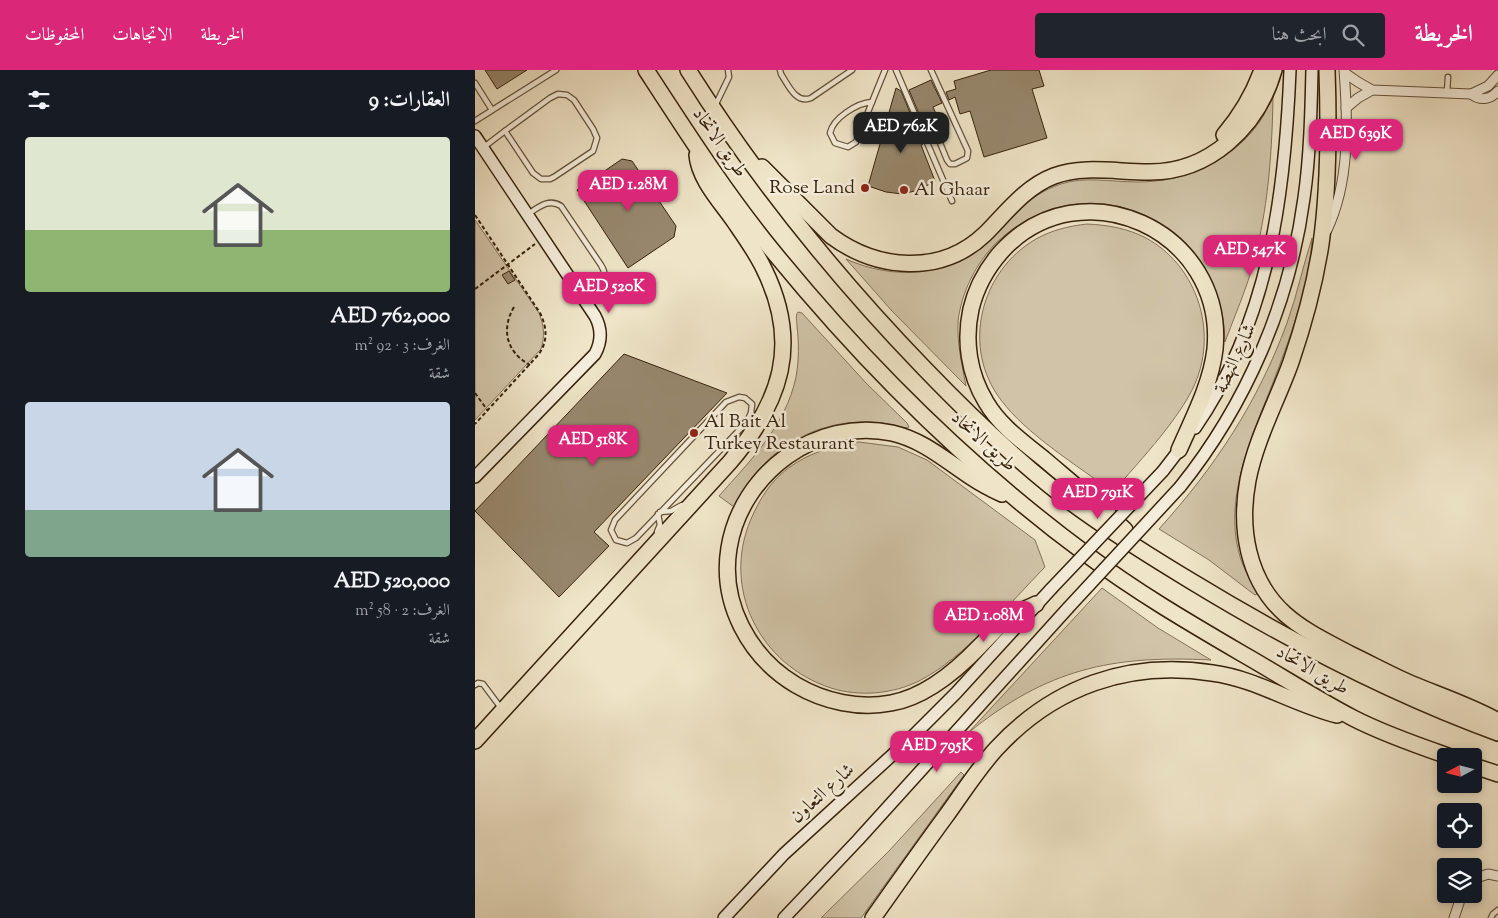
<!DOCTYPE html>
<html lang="ar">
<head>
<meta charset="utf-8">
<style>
  body { margin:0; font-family:"Sorts Mill Goudy",Amiri,serif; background:#20242c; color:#f1f3f6; direction:rtl; height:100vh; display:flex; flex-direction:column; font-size:19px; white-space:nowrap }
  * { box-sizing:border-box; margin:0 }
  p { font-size:16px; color:#9ea1a6 }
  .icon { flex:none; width:28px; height:28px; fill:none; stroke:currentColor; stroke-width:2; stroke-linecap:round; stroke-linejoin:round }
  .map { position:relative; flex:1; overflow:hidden; direction:ltr }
  .side { display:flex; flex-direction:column; background:#171b24; width:475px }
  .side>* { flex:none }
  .needle { width:32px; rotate:263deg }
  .fabs { position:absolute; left:962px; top:678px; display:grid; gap:10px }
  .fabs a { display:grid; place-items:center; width:45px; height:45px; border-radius:5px; background:#171b24; box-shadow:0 2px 8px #0003; font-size:25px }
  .price { position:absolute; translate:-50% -42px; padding:0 11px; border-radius:10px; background:#db2777; color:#fff; font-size:16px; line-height:32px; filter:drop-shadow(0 1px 2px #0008) }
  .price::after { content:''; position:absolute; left:50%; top:30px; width:15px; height:11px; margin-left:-8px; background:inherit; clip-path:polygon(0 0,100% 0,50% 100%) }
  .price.on { background:#222; color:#fff }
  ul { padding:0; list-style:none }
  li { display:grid; align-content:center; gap:10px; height:265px; padding:0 25px }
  li span { display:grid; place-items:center; height:155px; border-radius:5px; color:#555 }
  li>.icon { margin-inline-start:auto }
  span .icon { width:90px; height:90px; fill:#fffc; stroke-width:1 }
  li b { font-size:21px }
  h2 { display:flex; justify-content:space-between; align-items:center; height:60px; padding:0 25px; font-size:21px }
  header { display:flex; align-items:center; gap:30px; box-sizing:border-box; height:70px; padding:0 25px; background:#db2777; color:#fff }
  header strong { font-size:24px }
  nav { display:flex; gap:28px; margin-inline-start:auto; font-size:18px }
  .search { width:350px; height:45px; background:#20242c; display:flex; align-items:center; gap:12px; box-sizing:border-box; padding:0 18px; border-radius:5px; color:#9ea1a6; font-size:19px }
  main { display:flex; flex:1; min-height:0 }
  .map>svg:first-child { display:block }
  .green { fill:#d0c3a7; stroke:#847259 }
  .building { fill:#97876d; stroke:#37220b }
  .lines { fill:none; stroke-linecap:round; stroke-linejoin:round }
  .service-casing { stroke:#65523a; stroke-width:7 }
  .minor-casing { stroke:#65523a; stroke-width:11 }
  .secondary-casing { stroke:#37220b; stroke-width:14 }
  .motorway-casing { stroke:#37220b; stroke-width:18 }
  .path { stroke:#37220b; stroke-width:2; stroke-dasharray:4 2.5; stroke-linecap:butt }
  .service { stroke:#f5eddb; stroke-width:4.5 }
  .minor { stroke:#f5eddb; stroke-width:9 }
  .secondary { stroke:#f5eddb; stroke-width:11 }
  .motorway { stroke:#efe4c7; stroke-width:15 }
  .secondary-bridge-casing { stroke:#37220b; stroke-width:14; stroke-linecap:butt }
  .secondary-bridge { stroke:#f5eddb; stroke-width:11 }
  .poi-dot { fill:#8f2418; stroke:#f5eddb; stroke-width:2 }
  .labels { text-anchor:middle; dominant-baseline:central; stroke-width:5; stroke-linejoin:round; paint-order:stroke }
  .street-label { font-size:19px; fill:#37220b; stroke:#f5eddb }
  .poi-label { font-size:19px; fill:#37220b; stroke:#f5eddb; text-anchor:start }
</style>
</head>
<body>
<header>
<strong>الخريطة</strong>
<div class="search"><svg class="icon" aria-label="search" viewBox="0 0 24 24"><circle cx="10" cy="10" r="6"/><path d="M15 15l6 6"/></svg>ابحث هنا</div>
<nav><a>الخريطة</a><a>الاتجاهات</a><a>المحفوظات</a></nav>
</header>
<main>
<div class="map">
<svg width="1023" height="848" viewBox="0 0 1023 848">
  <rect width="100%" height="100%" fill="#efe4c7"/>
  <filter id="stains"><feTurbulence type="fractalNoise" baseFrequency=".004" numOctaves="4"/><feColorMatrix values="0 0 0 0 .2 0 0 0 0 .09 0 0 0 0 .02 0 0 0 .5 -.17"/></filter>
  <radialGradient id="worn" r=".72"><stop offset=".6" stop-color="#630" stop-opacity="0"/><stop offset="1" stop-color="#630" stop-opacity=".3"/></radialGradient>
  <!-- green -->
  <g class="green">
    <path d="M798,27C797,90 792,154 772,214C765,234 757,253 750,272C748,150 611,88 522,172C501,193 486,223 483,252C482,274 487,295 491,316L417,241L371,189C420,211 474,207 516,169C542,145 549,127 586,114C610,106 637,112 662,112C710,112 754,93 783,54C789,46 793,36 798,27Z"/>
    <path d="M0,150L64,243C69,256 70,266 66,279L0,350Z"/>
    <path d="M612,154C632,155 652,158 671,168C719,194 741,254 723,306C710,344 665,390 638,422C603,396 551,364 526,330C486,278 505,201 561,169C577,160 594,156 612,154Z"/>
    <path d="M837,168C835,215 814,271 797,315C777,367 749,426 764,483C767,496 775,509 782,521V524L780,525L734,490L684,459C740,397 783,332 812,253C822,225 828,196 837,168Z"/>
    <path d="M323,242L327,243L391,313L432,353L434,357L430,358C361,337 289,372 259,437L244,426C276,390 311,355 321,307C324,290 324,273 322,256C322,251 320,246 323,242Z"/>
    <path d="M384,372L423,377L452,390L560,470L570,497C535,533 489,588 444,611C418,624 384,627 356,618C285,595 246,519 276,449C283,433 292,417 305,405C327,385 355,376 384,372Z"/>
    <path d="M627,518L683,558L736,590C636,585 572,599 493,663Z"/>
    <polygon points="486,702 489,705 386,848 346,848 414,781"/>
  </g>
  <!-- building -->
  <g class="building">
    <polygon points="10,0 52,0 22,19"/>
    <polygon points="516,0 564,0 569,16 557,19 572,68 509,87 495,41 485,44 480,27 474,30 471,22 481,19 479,11"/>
    <polygon points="456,10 467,33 458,37 470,64 466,66 461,64 459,69 455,70 434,20"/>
    <polygon points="421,18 426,21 448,74 446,75 460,111 444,120 427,124 411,122 393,116"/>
    <polygon points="147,89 157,91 201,156 199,167 153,198 102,120"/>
    <polygon points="34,201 40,210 33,214 27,205"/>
    <polygon points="149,284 252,323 119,462 134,476 84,527 0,441"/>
  </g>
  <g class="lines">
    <!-- service casing -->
    <g class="service-casing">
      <g id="service">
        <path d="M305,0L306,4C313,15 321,34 336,28L377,0"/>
        <polyline points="421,0 477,131"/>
        <polyline points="456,0 493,81 492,88 480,94 475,94 472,90 463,68"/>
        <polyline points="0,13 17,40"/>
        <polyline points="972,22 973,7"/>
        <polygon points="83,24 92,25 99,30 118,59 122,68 118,81 79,107 75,109 66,109 58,103 30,61 75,28"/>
        <path d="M397,32L381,72L373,77L360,73L355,63C358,48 382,33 397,32Z"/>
        <polyline points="397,32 410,0"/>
        <polyline points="240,36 254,7 253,0"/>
        <polyline points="0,51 81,0"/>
        <polyline points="9,77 30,61"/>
        <path d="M53,144C64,137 74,128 86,136L126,195C136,211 124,221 111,230"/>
        <polygon points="264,327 270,328 277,334 276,343 271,353 161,468 152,473 141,470 136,460 140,450 251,332"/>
        <polyline points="185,442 196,441 207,435"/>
        <polyline points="182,462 185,455 183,444"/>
        <polyline points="0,615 3,613 8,614 26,638"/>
        <polyline points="1016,848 1018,844 1023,840"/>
      </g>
    </g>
    <!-- minor casing -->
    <g class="minor-casing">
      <g id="minor">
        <polyline points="870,3 883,12 897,20 996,24 1013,16 1023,5"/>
        <path d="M996,24C1005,31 1015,30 1023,21"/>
        <polyline points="871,38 883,28 897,20"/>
        <path d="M852,160C875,112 873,52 869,0"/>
        <polyline points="999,809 1013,804 1023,806"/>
        <polyline points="979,848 987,824"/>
      </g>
    </g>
    <!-- secondary casing -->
    <g class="secondary-casing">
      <g id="secondary">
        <path d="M0,66L120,246C127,259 127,271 120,284L0,407"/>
        <path d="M720,358C794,251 810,126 815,0"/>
        <polyline points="688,401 708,375"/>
        <path d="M705,417C771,335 815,233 829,128C835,86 836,43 837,0"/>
        <polyline points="249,848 309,784 438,666 481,623 576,519"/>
        <polyline points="309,848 383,770 593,538"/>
      </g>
    </g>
    <!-- motorway casing -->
    <g class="motorway-casing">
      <g id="motorway">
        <path d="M171,0C212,63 253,127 301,185C392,296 496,399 611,484C660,521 713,552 766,583C803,604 840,628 878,648C907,663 941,675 973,686"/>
        <path d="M213,0C282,109 359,205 449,298C499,350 553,402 612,444C646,468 681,490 716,511C813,570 916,624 1023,663"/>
        <path d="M852,0C854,58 854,117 846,174C840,213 829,254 816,292C802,331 781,369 773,410C764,457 772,510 810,544C829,561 853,572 875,584C896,594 916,605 937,614C966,626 996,636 1023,651"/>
        <path d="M749,65C766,45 778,25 787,0"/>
        <path d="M287,97L356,166C402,200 466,206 510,164C531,143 550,117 579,106C608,95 642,102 673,102C734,103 783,57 799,0"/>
        <path d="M527,424C516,419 505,413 496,407C470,390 448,370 417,363C342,347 266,403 254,478C245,533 274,587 321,615C350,632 384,639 416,633C451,627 482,600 505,576C515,566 525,554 536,546C544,541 553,538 561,534"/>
        <path d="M650,460C624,435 596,412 569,389C548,372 525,356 511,332C494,304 489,271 496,239C501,218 512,198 526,182C606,94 751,161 740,279C736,314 718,348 704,380"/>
        <path d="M0,671L255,392C306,332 326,274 289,199C281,182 270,167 259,151C245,131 224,109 222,85"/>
        <polyline points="999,696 1023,704"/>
        <path d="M398,848C422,814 446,780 471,746C487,724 502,700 521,679C578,617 653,590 737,603C782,609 818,634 862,645"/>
      </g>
    </g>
    <!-- path -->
    <g class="path">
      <path d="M0,145L65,243C72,257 73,271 64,284L0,354"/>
      <polyline points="0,219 60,174"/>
      <path d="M39,237C26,259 31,282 55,295"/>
      <polyline points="0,323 13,341"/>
    </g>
    <!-- service -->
    <use href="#service" class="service"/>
    <!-- minor -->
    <use href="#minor" class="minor"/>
    <!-- secondary -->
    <use href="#secondary" class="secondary"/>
    <!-- motorway -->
    <use href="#motorway" class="motorway"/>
    <!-- secondary-bridge casing -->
    <g class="secondary-bridge-casing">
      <g id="secondary-bridge">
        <polyline points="576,519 688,401"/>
        <polyline points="593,538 705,417"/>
      </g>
    </g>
    <!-- secondary-bridge -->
    <use href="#secondary-bridge" class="secondary-bridge"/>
  </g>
  <!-- markers -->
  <g class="poi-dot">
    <circle cx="390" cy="118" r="5"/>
    <circle cx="429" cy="120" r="5"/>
    <circle cx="219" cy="363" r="5"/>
  </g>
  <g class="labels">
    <!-- street labels -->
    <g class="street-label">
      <text transform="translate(244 73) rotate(55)">طريق الاتحاد</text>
      <text transform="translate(761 289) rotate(-65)">شارع النهضة</text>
      <text transform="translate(508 372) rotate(42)">طريق الاتحاد</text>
      <text transform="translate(837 601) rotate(30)">طريق الاتحاد</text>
      <text transform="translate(348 724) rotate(-42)">شارع التعاون</text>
    </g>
    <!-- poi labels -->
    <g class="poi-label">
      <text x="380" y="118" text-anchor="end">Rose Land</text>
      <text x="439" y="120">Al Ghaar</text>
      <text x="229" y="352">Al Bait Al<tspan x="229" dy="22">Turkey Restaurant</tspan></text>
    </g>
  </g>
  <rect width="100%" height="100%" filter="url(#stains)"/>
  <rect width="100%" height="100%" fill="url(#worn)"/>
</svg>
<div class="fabs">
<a><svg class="needle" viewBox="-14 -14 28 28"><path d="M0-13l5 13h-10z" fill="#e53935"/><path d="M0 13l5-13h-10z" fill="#9ea1a6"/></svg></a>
<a><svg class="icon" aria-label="locate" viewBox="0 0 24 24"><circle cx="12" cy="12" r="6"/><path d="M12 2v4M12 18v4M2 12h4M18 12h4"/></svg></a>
<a><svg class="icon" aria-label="layers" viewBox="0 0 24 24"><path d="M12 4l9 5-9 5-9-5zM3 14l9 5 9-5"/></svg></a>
</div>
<b class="price on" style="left:426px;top:84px">AED 762K</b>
<b class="price" style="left:881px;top:91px">AED 639K</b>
<b class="price" style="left:153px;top:142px">AED 1.28M</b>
<b class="price" style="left:775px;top:207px">AED 547K</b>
<b class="price" style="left:134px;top:244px">AED 520K</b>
<b class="price" style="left:118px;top:397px">AED 518K</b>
<b class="price" style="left:623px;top:450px">AED 791K</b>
<b class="price" style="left:509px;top:573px">AED 1.08M</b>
<b class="price" style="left:462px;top:703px">AED 795K</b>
</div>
<section class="side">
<h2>العقارات: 9<svg class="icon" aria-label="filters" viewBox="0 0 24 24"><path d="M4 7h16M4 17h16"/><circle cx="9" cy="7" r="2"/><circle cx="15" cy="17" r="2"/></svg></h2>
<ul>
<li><span style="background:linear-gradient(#dfe7d0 60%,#8fb573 0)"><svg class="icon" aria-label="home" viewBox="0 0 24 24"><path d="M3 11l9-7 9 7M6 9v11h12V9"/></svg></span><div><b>AED 762,000</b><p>الغرف: 3 · 92 m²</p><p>شقة</p></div></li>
<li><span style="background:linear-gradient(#c9d6e8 70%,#7fa58c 0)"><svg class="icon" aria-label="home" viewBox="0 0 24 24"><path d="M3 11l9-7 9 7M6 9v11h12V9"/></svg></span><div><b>AED 520,000</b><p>الغرف: 2 · 58 m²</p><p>شقة</p></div></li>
</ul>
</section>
</main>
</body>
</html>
